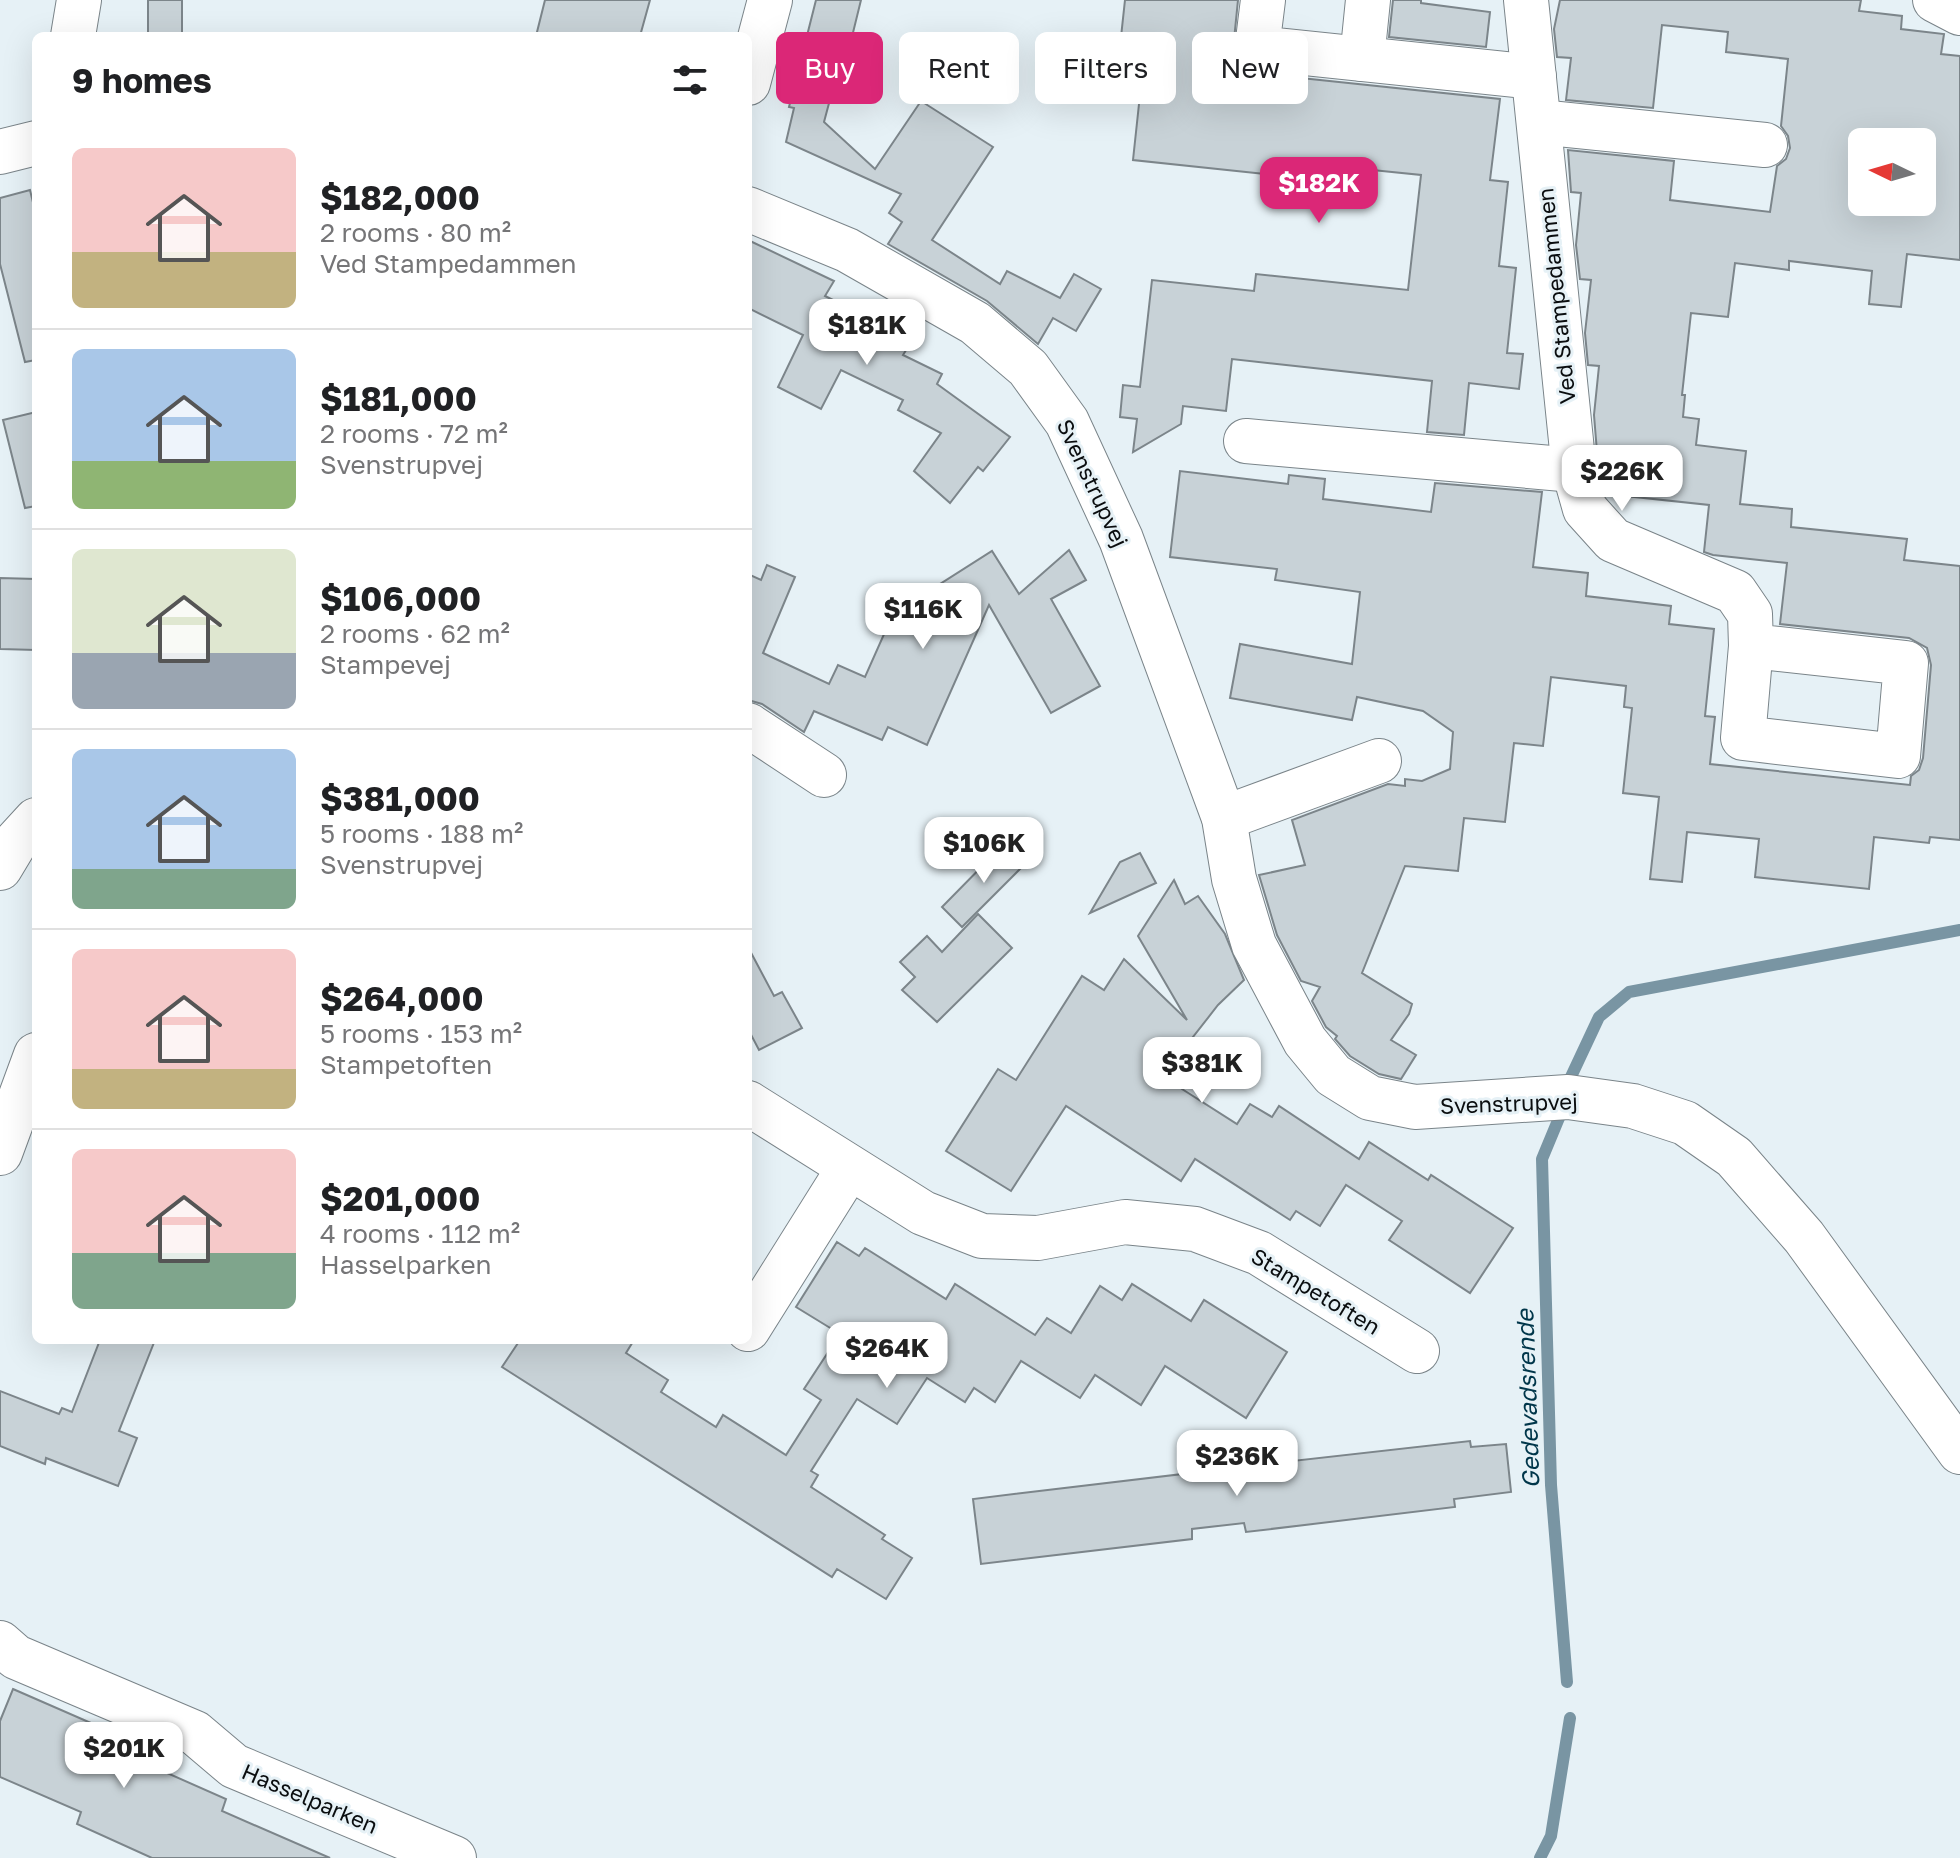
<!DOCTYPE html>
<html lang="en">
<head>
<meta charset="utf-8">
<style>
  body { margin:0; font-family:"Golos Text",sans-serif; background:#f2f2f2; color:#202124; height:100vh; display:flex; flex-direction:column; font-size:30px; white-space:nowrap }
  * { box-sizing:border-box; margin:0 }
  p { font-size:26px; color:#757577 }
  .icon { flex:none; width:44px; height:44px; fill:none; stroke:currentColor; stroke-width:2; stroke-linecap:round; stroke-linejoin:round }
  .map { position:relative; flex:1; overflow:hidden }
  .drawer { position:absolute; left:32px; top:32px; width:720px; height:1312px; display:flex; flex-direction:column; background:#fff; border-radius:12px; box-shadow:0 8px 32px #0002 }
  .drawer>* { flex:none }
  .hud { position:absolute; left:776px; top:32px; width:760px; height:72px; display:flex; gap:16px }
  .needle { width:52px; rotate:275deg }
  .buttons { position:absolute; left:1848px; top:128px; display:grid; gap:16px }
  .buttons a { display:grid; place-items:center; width:88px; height:88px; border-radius:12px; background:#fff; box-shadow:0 8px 32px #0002; font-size:40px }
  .price { position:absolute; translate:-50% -68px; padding:0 18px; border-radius:16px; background:#fff; color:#222; font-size:26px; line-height:52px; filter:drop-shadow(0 2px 4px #0008) }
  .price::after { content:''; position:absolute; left:50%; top:48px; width:24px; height:18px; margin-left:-12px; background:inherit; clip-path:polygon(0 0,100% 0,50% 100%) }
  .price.active { background:#db2777; color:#fff }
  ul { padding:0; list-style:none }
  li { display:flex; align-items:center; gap:24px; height:200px; padding:0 40px }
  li+li { border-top:2px solid #e0e0e0 }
  li span { display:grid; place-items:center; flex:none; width:224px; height:160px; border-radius:12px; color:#555 }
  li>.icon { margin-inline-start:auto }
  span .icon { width:96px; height:96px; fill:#fffc; stroke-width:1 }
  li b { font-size:34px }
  h2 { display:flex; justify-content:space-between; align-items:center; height:96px; padding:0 40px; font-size:34px }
  .tag { padding:0 28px; border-radius:12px; background:#fff; box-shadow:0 8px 32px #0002; font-size:28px; line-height:72px }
  .tag.active { background:#db2777; color:#fff }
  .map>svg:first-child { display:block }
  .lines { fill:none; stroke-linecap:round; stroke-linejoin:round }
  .stream { stroke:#7995a3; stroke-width:12 }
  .building { fill:#c8d2d7; stroke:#7c858a; stroke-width:2; fill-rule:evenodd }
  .minor-casing { stroke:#7a8489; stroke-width:46 }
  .minor { stroke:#fff; stroke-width:44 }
  .labels { text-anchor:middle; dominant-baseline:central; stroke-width:6; stroke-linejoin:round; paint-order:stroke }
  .street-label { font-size:22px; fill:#0a0d0f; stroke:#e6f1f6 }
  .water-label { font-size:24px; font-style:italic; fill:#00364a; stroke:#e6f1f6 }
</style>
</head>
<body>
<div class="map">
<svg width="1960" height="1858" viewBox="0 0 1960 1858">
  <rect width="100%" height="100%" fill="#e6f1f6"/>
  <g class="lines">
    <!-- stream -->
    <g class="stream">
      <polyline points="1569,1081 1599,1017 1629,992 1960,930"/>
      <polyline points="1559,1118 1542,1159 1551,1485 1567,1682"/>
      <polyline points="1540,1858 1551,1836 1570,1718"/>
    </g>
  </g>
  <!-- building -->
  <g class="building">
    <rect x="148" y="0" width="34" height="36"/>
    <polygon points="545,0 650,0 640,36 536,36"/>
    <polygon points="816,0 861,0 849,49 844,47 824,122 875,169 921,101 993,147 932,240 1000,284 1007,271 1060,298 1074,274 1101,289 1076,331 1053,318 1038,344 987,301 888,244 902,222 889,213 901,194 786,142 794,108 789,107"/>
    <polygon points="1125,0 1238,0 1232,60 1254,73 1500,99 1490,180 1508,182 1499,266 1516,268 1507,353 1523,354 1519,389 1469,383 1464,435 1439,433 1427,432 1432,381 1232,359 1226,411 1183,406 1181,424 1133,452 1137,419 1120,417 1123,385 1140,387 1152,280 1254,291 1256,274 1408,290 1421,175 1353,168 1351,183 1133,160 1142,76 1117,74"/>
    <polygon points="1393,0 1421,0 1421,3 1490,12 1486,47 1389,37"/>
    <path d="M1560,0H1861L1859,11L1902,16L1901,29L1944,34L1941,54L1960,56V260L1907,254L1901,307L1869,304L1872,271L1789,261V270L1735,263L1728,317L1691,313L1682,395H1685L1683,417L1699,419L1696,445L1746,451L1740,504L1792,509L1791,527L1907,539L1904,560L1960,566V840L1930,837L1929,843L1874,837L1869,889L1755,877L1759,839L1687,832L1682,882L1650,879L1659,797L1623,793L1632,708L1624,707L1626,686L1551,677L1543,746L1514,743L1505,822L1464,818L1458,871L1405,866L1362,973L1412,1004L1409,1014L1391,1040L1416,1055L1401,1079L1379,1074L1350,1056L1335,1039L1337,1036L1326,1027L1312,1001L1320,987L1301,981L1277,935L1259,875L1305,865L1292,820L1388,784L1405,786V779L1422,781L1450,769L1453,732L1423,711L1357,697L1352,720L1230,698L1240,644L1352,664L1360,592L1275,580L1277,569L1170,557L1180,471L1288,484L1289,475L1325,479L1323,499L1431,512L1435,483L1542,492L1533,567L1588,573L1586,596L1671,606L1669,624L1714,629L1705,716L1715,717L1710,764L1910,785L1911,776L1919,770L1923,758L1931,665L1927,648L1909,638L1780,624L1787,563L1713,555L1704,552L1709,505L1607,494L1610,454L1597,452L1594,415L1599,366L1588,365L1585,333L1591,280L1580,279L1576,245L1581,193L1571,192L1568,150L1674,161L1670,200L1770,212L1777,166L1786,159L1790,148L1788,136L1781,126L1788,59L1726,52L1728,32L1662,25L1653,108L1566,100L1571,58L1557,57L1554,29ZM1862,142H1922V202H1862Z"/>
    <polygon points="30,190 36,215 36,360 25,362 0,264 0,198"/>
    <polygon points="748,240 834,281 825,296 867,317 863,325 908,347 903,355 942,374 937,384 1010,437 983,471 978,467 950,503 914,471 941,433 898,410 903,400 841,370 821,409 778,387 803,335 748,308"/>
    <polygon points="36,412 36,506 25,508 3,420"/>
    <polygon points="1069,550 1086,580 1051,599 1100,686 1051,713 989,605 927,745 888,727 882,740 814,711 804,732 762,704 748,700 748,574 761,580 767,565 795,577 763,653 829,684 838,665 865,677 893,614 992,551 1019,594"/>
    <polygon points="0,578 36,579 36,650 0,649"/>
    <polygon points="1005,843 1026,863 962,927 942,907"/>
    <polygon points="1140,853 1156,883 1090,913 1120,862"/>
    <polygon points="1174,880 1185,904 1198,896 1225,934 1244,980 1218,1005 1175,1060 1193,1071 1182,1089 1237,1124 1250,1104 1272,1117 1279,1106 1359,1159 1369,1142 1428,1180 1431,1175 1513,1228 1470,1293 1389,1240 1402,1221 1346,1185 1320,1226 1296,1211 1290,1220 1195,1159 1181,1181 1066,1106 1011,1191 946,1151 998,1069 1016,1080 1082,976 1104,990 1124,959 1187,1020 1138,936"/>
    <polygon points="978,914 1012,948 937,1022 902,990 915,977 900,962 927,936 942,952"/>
    <polygon points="748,947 774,996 782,992 802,1028 759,1050 748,1029"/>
    <polygon points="837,1242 859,1256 865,1248 946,1299 955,1284 1035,1335 1047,1318 1071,1333 1100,1286 1122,1300 1132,1284 1191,1321 1204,1300 1287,1352 1246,1418 1165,1366 1141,1405 1095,1375 1080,1398 1021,1361 995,1402 974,1388 965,1402 927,1378 897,1424 857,1399 811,1471 818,1475 811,1487 885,1535 882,1539 912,1558 886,1599 837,1569 832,1577 502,1367 520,1340 634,1340 626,1353 668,1380 661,1392 716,1427 723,1415 786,1455 821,1400 804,1389 840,1334 796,1307"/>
    <polygon points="100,1340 155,1340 119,1431 137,1438 118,1486 46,1458 45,1464 0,1446 0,1391 59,1414 62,1408 72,1412"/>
    <polygon points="1470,1441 1471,1447 1506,1444 1511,1492 1454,1499 1455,1507 1246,1532 1244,1523 1192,1529 1192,1539 981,1564 973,1499 1182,1474 1181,1462 1292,1448 1293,1461"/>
    <polygon points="13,1689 130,1740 124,1754 226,1799 222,1811 330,1858 152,1858 77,1824 81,1812 0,1777 0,1721"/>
  </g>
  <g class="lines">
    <!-- minor casing -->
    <g class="minor-casing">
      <g id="minor">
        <polyline points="1263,0 1257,48 1534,77"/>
        <polyline points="1526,0 1574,470 1585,509 1613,540 1735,592 1750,614 1751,646 1743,738 1898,756 1906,663 1751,646"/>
        <polyline points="1935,0 1960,13"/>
        <polyline points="73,36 79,0"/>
        <polyline points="1362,59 1368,0"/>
        <polyline points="748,83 770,0"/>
        <polyline points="1539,122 1765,145"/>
        <polyline points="0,152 36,143"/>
        <polyline points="748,209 847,250 975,323 1028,368 1067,422 1121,539 1224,818 1234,879 1254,945 1305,1041 1333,1075 1370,1098 1415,1107 1568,1097 1633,1106 1685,1123 1734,1157 1804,1237 1960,1452"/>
        <polyline points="1246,441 1574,470"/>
        <polyline points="748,725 824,775"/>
        <polyline points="1224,818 1379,761"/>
        <polyline points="0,868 15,843 36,820"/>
        <polyline points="748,1103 923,1213 982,1236 1038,1238 1125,1222 1195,1229 1259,1253 1417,1351"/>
        <polyline points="0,1153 36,1055"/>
        <polyline points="748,1329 849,1168"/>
        <polyline points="0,1643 16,1657 195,1733 234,1766 454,1858"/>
      </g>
    </g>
    <!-- minor -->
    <use href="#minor" class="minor"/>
  </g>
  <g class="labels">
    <!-- street labels -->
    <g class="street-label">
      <text transform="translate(1556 296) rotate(-96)">Ved Stampedammen</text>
      <text transform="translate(1093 483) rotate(65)">Svenstrupvej</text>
      <text transform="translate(1509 1103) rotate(-2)">Svenstrupvej</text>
      <text transform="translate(1316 1291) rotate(31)">Stampetoften</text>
      <text transform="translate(310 1798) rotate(23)">Hasselparken</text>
    </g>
    <!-- water labels -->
    <g class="water-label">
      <text transform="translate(1527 1399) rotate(-92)">Gedevadsrende</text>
    </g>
  </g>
</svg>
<div class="buttons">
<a><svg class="needle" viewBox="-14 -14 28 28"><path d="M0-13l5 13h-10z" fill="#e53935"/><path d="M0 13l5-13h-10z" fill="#757577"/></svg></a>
</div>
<b class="price active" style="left:1319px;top:225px">$182K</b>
<b class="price" style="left:867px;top:367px">$181K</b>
<b class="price" style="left:1622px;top:513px">$226K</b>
<b class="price" style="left:923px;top:651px">$116K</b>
<b class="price" style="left:984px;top:885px">$106K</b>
<b class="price" style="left:1202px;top:1105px">$381K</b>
<b class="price" style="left:887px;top:1390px">$264K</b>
<b class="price" style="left:1237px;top:1498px">$236K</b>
<b class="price" style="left:124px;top:1790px">$201K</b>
<div class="hud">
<a class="tag active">Buy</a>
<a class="tag">Rent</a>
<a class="tag">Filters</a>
<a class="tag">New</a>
</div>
<section class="drawer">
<h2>9 homes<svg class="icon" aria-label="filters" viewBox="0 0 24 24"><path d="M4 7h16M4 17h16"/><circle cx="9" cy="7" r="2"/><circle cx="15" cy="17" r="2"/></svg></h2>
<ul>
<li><span style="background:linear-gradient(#f6c9c9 65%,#c2b280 0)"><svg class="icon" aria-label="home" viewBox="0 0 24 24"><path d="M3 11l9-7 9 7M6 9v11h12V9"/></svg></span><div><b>$182,000</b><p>2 rooms · 80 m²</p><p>Ved Stampedammen</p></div></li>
<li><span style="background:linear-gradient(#a9c7e8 70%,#8fb573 0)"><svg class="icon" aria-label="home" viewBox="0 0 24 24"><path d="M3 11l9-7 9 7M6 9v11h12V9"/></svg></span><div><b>$181,000</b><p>2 rooms · 72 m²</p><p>Svenstrupvej</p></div></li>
<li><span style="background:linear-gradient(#dfe7d0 65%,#9aa5b1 0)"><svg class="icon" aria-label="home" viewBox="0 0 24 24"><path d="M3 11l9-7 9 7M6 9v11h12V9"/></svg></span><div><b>$106,000</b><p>2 rooms · 62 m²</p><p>Stampevej</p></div></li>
<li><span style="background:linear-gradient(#a9c7e8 75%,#7fa58c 0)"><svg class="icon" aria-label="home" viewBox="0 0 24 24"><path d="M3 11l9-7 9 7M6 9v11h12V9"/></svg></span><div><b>$381,000</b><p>5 rooms · 188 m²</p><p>Svenstrupvej</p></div></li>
<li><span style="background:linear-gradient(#f6c9c9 75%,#c2b280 0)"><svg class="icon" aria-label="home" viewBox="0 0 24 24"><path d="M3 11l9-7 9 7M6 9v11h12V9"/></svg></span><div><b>$264,000</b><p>5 rooms · 153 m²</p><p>Stampetoften</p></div></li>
<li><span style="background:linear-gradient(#f6c9c9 65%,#7fa58c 0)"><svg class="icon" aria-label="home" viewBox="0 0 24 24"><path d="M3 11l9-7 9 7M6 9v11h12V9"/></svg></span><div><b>$201,000</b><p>4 rooms · 112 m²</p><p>Hasselparken</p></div></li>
</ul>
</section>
</div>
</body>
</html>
